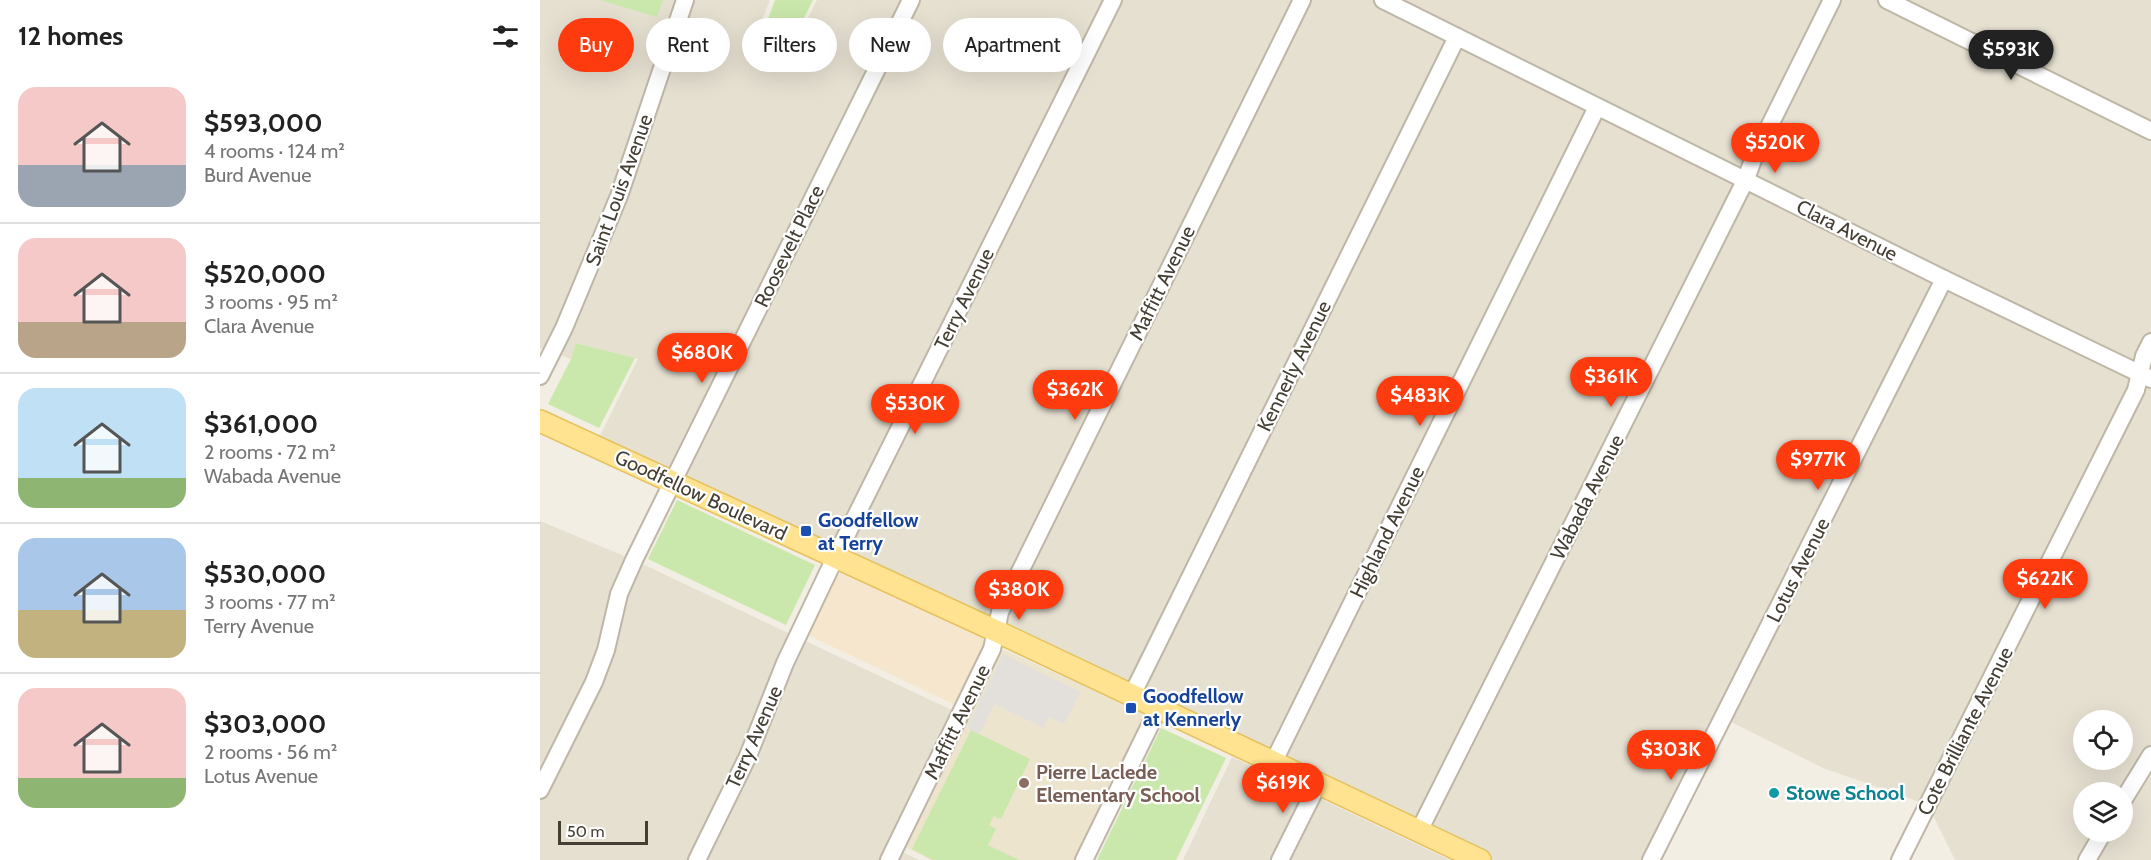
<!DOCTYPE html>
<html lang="en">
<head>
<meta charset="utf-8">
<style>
  body { margin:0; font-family:Cabin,sans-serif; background:#f6f6f6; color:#222; height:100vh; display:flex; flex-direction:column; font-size:22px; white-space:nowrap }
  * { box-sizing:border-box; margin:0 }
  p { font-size:20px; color:#767676 }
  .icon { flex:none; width:33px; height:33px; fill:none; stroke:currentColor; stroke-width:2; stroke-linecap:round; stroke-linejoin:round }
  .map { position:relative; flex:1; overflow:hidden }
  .details { display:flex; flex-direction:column; background:#fff; width:540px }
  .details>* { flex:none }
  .guide { position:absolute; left:18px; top:18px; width:570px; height:54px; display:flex; gap:12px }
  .tools { position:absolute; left:1533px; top:710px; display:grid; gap:12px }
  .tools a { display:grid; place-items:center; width:60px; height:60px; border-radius:50%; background:#fff; box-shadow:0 6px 24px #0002; font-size:30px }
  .scale { position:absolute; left:18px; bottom:15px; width:90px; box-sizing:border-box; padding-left:6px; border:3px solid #443e33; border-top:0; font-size:16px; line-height:21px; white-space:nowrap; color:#443e33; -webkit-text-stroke:4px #fff; paint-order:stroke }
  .price { position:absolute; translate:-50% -51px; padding:0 14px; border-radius:21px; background:#fe3b0e; color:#fff; font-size:20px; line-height:39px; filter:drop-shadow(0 2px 3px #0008) }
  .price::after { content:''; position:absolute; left:50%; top:36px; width:18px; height:14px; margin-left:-9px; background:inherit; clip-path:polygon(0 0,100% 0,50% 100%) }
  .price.active { background:#222; color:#fff }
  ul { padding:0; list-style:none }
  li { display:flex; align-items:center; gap:18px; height:150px; padding:0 18px }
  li+li { border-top:2px solid #e0e0e0 }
  li span { display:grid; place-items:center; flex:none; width:168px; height:120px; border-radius:18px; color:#555 }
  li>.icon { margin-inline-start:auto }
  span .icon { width:72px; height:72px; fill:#fffc; stroke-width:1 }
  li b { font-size:26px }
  h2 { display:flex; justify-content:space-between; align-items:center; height:72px; padding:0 18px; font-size:26px }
  .chip { padding:0 21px; border-radius:27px; background:#fff; box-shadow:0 6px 24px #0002; font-size:21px; line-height:54px }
  .chip.active { background:#fe3b0e; color:#fff }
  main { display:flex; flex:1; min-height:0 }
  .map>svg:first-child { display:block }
  .residential { fill:#e6e0d1; fill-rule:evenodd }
  .commercial { fill:#f5e6cd }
  .education { fill:#ece4cd }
  .green { fill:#cae8ab }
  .parking { fill:#e3e0dc }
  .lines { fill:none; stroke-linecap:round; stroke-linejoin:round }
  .minor-casing { stroke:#beb6a6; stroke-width:20 }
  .major-casing { stroke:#e6c25e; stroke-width:24 }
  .minor { stroke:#fff; stroke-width:16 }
  .major { stroke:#ffe390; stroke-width:21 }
  .transit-dot { fill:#1a4fb4; stroke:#fff; stroke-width:2 }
  .education-dot { fill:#8d6e63; stroke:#fff; stroke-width:2 }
  .culture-dot { fill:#0f9aa8; stroke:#fff; stroke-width:2 }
  .labels { text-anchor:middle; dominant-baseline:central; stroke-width:4.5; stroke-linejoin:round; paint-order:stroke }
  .street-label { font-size:20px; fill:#443e33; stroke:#fff }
  .transit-label { font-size:20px; font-weight:bold; fill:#164399; stroke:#fff; text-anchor:start }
  .education-label { font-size:20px; font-weight:bold; fill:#785e54; stroke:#fff; text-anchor:start }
  .culture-label { font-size:20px; font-weight:bold; fill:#0d838f; stroke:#fff; text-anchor:start }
</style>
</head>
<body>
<main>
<section class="details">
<h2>12 homes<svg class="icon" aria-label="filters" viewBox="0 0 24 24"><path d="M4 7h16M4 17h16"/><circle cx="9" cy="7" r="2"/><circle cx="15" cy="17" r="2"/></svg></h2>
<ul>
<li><span style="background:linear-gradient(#f6c9c9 65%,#9aa5b1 0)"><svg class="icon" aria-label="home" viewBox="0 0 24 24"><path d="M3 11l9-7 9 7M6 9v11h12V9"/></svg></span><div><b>$593,000</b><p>4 rooms · 124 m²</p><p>Burd Avenue</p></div></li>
<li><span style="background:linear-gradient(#f6c9c9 70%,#b9a48a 0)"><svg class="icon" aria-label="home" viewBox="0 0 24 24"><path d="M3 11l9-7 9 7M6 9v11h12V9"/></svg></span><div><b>$520,000</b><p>3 rooms · 95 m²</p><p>Clara Avenue</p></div></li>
<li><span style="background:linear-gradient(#bfe0f5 75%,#8fb573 0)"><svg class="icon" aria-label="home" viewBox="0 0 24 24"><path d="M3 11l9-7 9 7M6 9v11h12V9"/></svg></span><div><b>$361,000</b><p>2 rooms · 72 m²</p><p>Wabada Avenue</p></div></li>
<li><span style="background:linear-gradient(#a9c7e8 60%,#c2b280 0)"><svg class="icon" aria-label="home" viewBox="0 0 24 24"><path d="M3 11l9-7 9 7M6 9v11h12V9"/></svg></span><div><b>$530,000</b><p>3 rooms · 77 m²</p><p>Terry Avenue</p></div></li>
<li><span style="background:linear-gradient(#f6c9c9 75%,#8fb573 0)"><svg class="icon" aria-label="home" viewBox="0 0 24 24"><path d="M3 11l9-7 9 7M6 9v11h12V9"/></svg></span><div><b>$303,000</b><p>2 rooms · 56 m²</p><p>Lotus Avenue</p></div></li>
</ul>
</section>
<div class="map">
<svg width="1611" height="860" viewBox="0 0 1611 860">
  <rect width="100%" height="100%" fill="#f2eee3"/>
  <!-- residential -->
  <g class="residential">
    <path d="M0,0H230L214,41L250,54L277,0H1611V860H1415L1388,805L1283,768L1183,718L1111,860H939L55,446L98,359L37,343L31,359L0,348ZM1544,720H1582V759H1544ZM1544,792H1582V831H1544Z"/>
    <polygon points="0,521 94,560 420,714 355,848 379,860 0,860"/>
    <polygon points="692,757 910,860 643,860"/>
  </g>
  <!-- commercial -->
  <polygon class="commercial" points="299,572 443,638 445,642 444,647 415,705 266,634 295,574"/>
  <!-- education -->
  <polygon class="education" points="462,649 600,711 603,714 603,718 533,860 391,860 365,847 457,653"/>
  <!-- green -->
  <g class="green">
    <polygon points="60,0 123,0 117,17"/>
    <polygon points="235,0 273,0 249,48 243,48 221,38"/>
    <polygon points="36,343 95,358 59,428 8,404 31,359"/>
    <polygon points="137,500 275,565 246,625 108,559"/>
    <polygon points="621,728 686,758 636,860 557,860"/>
    <polygon points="431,730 490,759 461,819 454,816 449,825 456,829 448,845 479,860 393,860 372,849"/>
  </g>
  <!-- parking -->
  <polygon class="parking" points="463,654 541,692 524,724 509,717 504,728 455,704 439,734 427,728"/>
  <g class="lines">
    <!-- minor casing -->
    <g class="minor-casing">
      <g id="minor">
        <polyline points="843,0 1404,279 1611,379"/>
        <polyline points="1347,0 1611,131"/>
        <polyline points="0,376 24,328 79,196 145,0"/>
        <polyline points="592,695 917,37"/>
        <polyline points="733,763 1057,107"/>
        <polyline points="0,790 54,682 66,650 79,594 94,560 371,0"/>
        <polyline points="1582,802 1611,755"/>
        <polyline points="879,831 1206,179 1214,157 1292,0"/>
        <polyline points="157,860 208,756 245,663 295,558 573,0"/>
        <polyline points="349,860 452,649 460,612 762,0"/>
        <polyline points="544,860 618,709"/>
        <polyline points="740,860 778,784"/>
        <polyline points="1111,860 1404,279"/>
        <polyline points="1360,860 1596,390 1604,356 1611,342"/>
        <polyline points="1547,860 1564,831"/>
      </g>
    </g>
    <!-- major casing -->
    <g class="major-casing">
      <polyline id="major" points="0,421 456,631 940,860"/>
    </g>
    <!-- minor -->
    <use href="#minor" class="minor"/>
    <!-- major -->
    <use href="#major" class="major"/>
  </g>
  <!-- markers -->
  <g class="transit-dot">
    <rect x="260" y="525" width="12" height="12" rx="3"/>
    <rect x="585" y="702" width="12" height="12" rx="3"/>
  </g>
  <circle class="education-dot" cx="484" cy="783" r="6"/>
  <circle class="culture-dot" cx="1234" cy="793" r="6"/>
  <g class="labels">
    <!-- street labels -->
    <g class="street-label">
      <text transform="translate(79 190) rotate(-70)">Saint Louis Avenue</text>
      <text transform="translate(1307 230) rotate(27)">Clara Avenue</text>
      <text transform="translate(249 246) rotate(-64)">Roosevelt Place</text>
      <text transform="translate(622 283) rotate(-64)">Maffitt Avenue</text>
      <text transform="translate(424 299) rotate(-64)">Terry Avenue</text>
      <text transform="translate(754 366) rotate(-64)">Kennerly Avenue</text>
      <text transform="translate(161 495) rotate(25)">Goodfellow Boulevard</text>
      <text transform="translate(1047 497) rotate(-63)">Wabada Avenue</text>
      <text transform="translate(847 532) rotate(-64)">Highland Avenue</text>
      <text transform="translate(1258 570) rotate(-63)">Lotus Avenue</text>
      <text transform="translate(417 722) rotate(-64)">Maffitt Avenue</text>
      <text transform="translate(1425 731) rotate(-63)">Cote Brilliante Avenue</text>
      <text transform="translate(214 737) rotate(-66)">Terry Avenue</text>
    </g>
    <!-- transit labels -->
    <g class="transit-label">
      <text x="278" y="520">Goodfellow<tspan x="278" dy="23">at Terry</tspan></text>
      <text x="603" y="696">Goodfellow<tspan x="603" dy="23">at Kennerly</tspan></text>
    </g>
    <!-- education labels -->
    <g class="education-label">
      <text x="496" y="772">Pierre Laclede<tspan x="496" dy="23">Elementary School</tspan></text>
    </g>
    <!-- culture labels -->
    <g class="culture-label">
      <text x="1246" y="793">Stowe School</text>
    </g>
  </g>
</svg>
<div class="tools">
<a><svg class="icon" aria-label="locate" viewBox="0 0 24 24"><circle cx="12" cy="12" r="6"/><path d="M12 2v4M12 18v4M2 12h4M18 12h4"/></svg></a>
<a><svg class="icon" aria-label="layers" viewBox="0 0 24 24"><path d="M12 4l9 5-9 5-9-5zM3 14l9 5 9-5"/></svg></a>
</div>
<div class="scale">50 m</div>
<b class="price active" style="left:1471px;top:81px">$593K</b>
<b class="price" style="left:1235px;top:174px">$520K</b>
<b class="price" style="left:162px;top:384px">$680K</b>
<b class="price" style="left:1071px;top:408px">$361K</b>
<b class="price" style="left:535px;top:421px">$362K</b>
<b class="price" style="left:880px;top:427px">$483K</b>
<b class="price" style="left:375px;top:435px">$530K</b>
<b class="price" style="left:1278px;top:491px">$977K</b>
<b class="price" style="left:1505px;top:610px">$622K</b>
<b class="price" style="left:479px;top:621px">$380K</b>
<b class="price" style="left:1131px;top:781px">$303K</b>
<b class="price" style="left:743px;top:814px">$619K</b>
<div class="guide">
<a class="chip active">Buy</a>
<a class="chip">Rent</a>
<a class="chip">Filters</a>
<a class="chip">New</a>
<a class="chip">Apartment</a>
</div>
</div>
</main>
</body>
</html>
